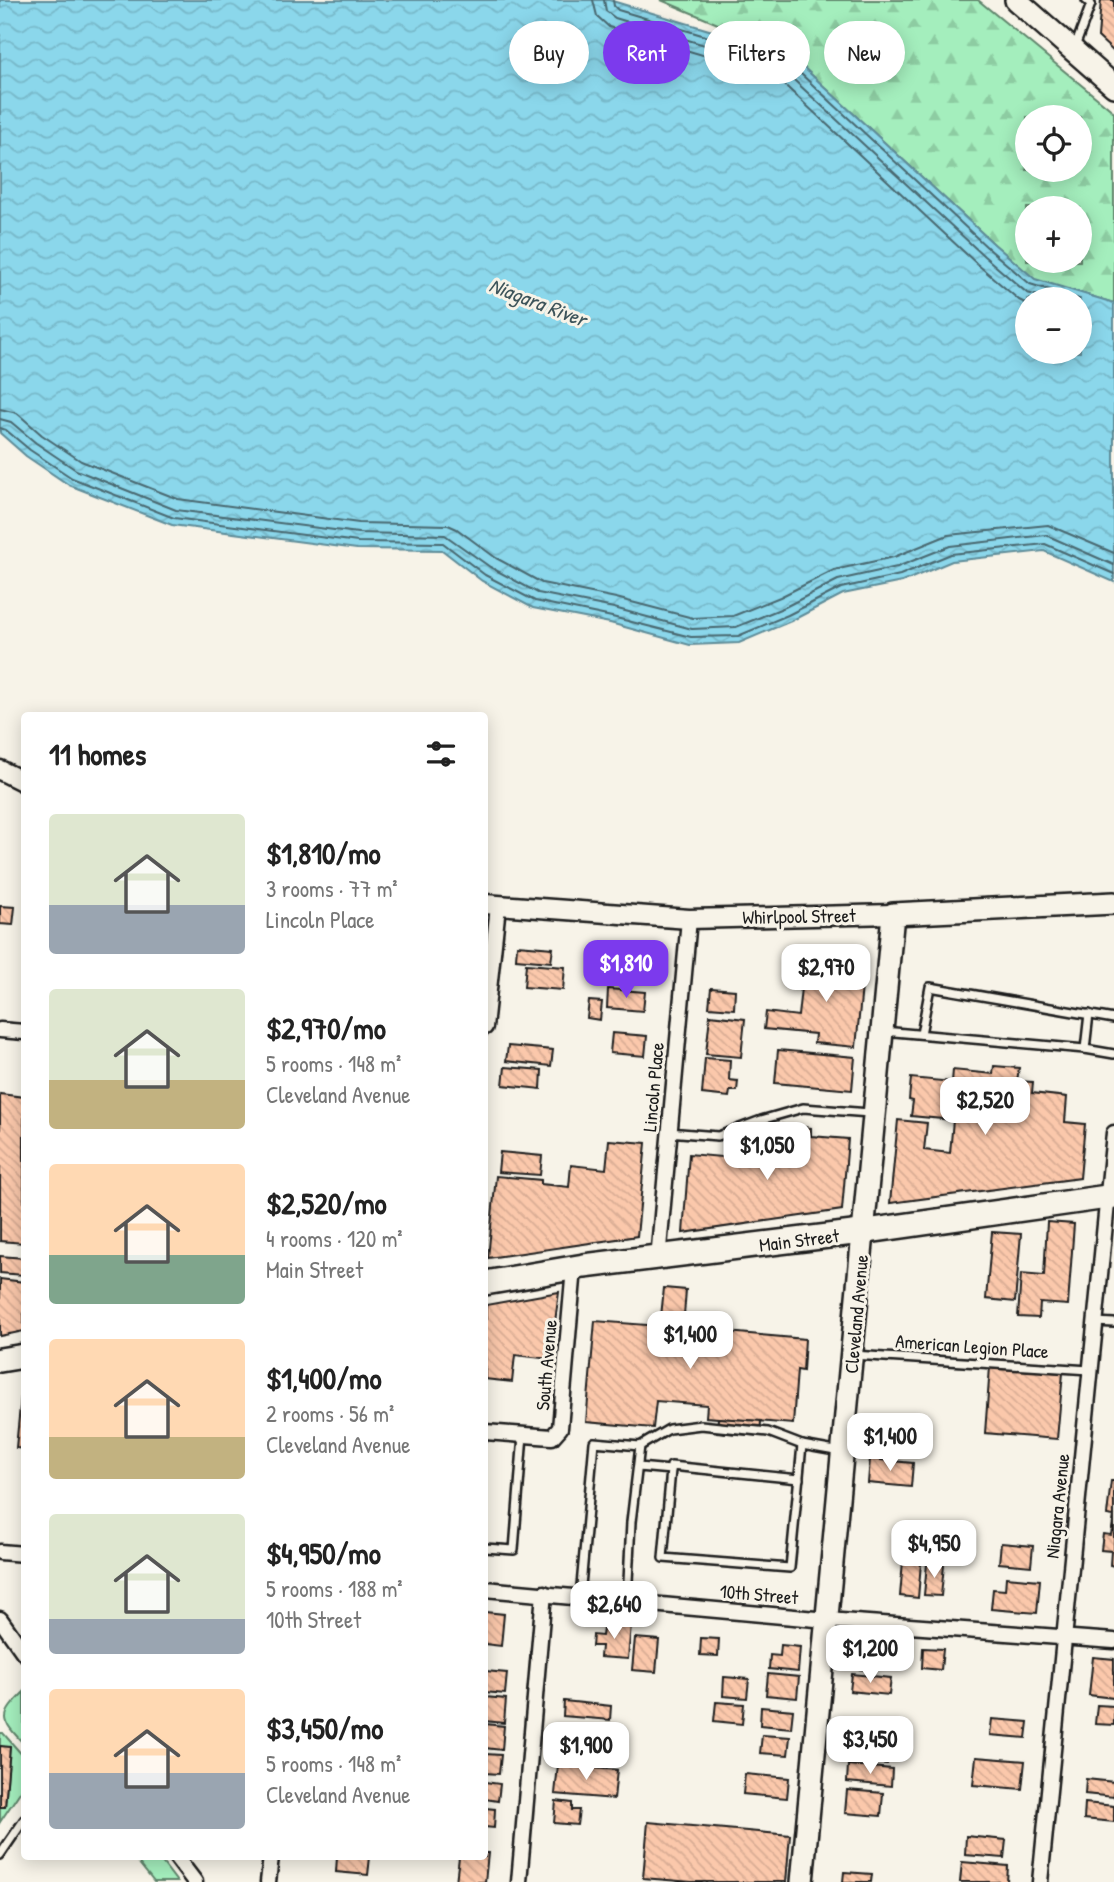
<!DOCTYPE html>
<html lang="en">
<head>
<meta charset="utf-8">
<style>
  body { margin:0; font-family:"Patrick Hand",sans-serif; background:#f6f6f6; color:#222; height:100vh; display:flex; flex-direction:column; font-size:26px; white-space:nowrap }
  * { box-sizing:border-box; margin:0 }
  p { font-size:23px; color:#767676 }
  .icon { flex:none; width:38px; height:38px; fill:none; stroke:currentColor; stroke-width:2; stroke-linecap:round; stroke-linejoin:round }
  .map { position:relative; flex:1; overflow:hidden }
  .details { position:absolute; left:21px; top:712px; width:467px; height:1148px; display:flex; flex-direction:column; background:#fff; border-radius:7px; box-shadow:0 4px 18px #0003 }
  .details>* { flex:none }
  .top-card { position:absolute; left:509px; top:21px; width:499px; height:63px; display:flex; gap:14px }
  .fabs { position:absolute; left:1015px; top:105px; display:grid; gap:14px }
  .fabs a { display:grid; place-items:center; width:77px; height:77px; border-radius:50%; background:#fff; box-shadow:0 4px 18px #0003; font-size:35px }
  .price { position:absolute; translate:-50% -60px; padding:0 16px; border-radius:14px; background:#fff; color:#222; font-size:23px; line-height:46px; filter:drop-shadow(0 2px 4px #0008) }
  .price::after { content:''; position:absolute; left:50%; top:42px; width:21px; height:16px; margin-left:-10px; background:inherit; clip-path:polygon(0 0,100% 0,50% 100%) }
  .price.active { background:#7c3aed; color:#fff }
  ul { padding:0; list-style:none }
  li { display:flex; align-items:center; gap:21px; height:175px; padding:0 28px }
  li span { display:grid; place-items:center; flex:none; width:196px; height:140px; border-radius:7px; color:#555 }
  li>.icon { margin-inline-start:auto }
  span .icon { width:84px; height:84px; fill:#fffc; stroke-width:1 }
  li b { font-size:30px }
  h2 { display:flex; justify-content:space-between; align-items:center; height:84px; padding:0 28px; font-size:30px }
  .pill { padding:0 24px; border-radius:32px; background:#fff; box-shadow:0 4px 18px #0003; font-size:24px; line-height:63px }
  .pill.active { background:#7c3aed; color:#fff }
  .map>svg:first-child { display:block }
  .grass { fill:#a4eebd; stroke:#60856c; stroke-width:2 }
  .forest { fill:url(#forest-firs); stroke:#60856c; stroke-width:2; fill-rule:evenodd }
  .water { fill:url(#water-waves); stroke:#5f8c98; stroke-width:2; fill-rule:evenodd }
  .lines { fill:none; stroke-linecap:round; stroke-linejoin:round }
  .shore { stroke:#48676f; stroke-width:2 }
  .building { fill:url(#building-back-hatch); stroke:#1c1c1c; stroke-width:2 }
  .service-casing { stroke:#1c1c1c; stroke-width:12 }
  .minor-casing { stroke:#1c1c1c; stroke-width:19 }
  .tertiary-casing { stroke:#1c1c1c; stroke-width:23 }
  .secondary-casing { stroke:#1c1c1c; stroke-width:26 }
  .primary-casing { stroke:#1c1c1c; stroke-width:28 }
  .service { stroke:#f7f3e8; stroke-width:7 }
  .minor { stroke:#f7f3e8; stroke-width:14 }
  .tertiary { stroke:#f7f3e8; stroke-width:18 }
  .secondary { stroke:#f7f3e8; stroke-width:21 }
  .primary { stroke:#f7f3e8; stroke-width:23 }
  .labels { text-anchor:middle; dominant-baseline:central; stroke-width:6; stroke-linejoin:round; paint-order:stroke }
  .street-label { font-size:19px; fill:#1c1c1c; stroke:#f7f3e8 }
  .water-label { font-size:21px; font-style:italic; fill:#3d545a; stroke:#f7f3e8 }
</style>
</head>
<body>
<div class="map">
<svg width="1114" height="1882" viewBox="0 0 1114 1882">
  <defs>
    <pattern id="forest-firs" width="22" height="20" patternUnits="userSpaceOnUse" patternTransform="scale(1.75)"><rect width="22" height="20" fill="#a4eebd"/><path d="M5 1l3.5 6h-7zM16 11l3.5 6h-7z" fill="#8dcca2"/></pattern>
    <pattern id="water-waves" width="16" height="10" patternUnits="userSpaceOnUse" patternTransform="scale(1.75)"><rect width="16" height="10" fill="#8bd7eb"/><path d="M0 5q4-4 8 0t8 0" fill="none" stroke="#77b8c9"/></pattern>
    <pattern id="building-back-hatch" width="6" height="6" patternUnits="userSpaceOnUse" patternTransform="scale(1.75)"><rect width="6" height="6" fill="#fbc8ab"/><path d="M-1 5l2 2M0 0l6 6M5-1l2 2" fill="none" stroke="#d7ab93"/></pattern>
  </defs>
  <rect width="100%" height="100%" fill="#f7f3e8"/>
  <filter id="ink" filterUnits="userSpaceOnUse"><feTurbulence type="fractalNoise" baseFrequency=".0143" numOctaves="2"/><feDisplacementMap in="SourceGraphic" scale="14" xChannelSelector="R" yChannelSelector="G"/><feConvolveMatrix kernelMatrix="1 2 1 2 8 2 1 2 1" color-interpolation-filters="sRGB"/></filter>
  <g filter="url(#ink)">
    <!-- grass -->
    <g class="grass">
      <path d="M24,1692V1744C0,1719 0,1716 24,1692Z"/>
      <polygon points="0,1733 3,1733 24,1757 24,1786 0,1822 0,1807 5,1807 10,1748 0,1746"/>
      <polygon points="134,1857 158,1857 177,1882 154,1882"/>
    </g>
    <!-- forest -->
    <path class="forest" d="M661,0H978L1114,112V303L1035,280L994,244L789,54ZM1027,117H1080V170H1027ZM1027,208H1080V261H1027Z"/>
    <!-- water -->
    <path class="water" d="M0,0H609L789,54L994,244L1035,279L1114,303V582L1044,551L952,561L902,582L843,594L791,621L739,643L690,645L610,623L533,608L482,581L442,550L357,549L172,525L69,485L26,456L0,433ZM1027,299H1080V352H1027Z"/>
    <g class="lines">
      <!-- shore -->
      <g class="shore">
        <polyline points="593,0 597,16 609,27 776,77 977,264 1019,300 1027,304"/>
        <polyline points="604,0 606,11 615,18 781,68 984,256 1027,293 1051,299"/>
        <polyline points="613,0 614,6 618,10 786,60 989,249 1030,284 1079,299"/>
        <polyline points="0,409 17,413 42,435 81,461 178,499 359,523 448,525 457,529 496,558 542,583 616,598 693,618 733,616 780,597 834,570 894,557 948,535 1048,525 1114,553"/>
        <polyline points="0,419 11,422 36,443 76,470 176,510 358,533 445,535 490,567 538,593 614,608 692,629 736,627 785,607 838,580 897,567 950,546 1046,535 1114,565"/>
        <polyline points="0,428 6,430 30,450 72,478 174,518 358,542 443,543 485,575 535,601 612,617 691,637 738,636 788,615 841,588 900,575 951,554 1045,544 1114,574"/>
      </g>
    </g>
    <!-- building -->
    <g class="building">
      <polygon points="1101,0 1114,0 1114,52 1098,37"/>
      <polygon points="0,906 15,907 13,925 0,924"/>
      <polygon points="517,945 553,948 551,962 516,959"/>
      <polygon points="804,960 864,966 856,1047 814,1043 815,1034 764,1029 766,1012 798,1016"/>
      <polygon points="526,964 565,967 563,990 524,987"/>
      <polygon points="711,988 735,990 734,1009 709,1007"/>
      <polygon points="608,989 645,992 643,1011 607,1008"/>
      <polygon points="589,1001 602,1002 600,1020 587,1018"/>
      <polygon points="710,1015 745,1019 741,1057 706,1054"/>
      <polygon points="612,1033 647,1036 645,1056 610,1053"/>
      <polygon points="508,1046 553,1050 551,1066 506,1061"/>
      <polygon points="778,1050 855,1057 852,1090 775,1083"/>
      <polygon points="705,1058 730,1060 729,1080 738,1081 737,1091 730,1091 729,1097 702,1094"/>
      <polygon points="994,1066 1019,1068 1017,1081 1033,1082 1032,1093 1067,1097 1065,1122 1085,1124 1080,1178 890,1203 898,1120 927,1123 924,1150 950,1153 953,1120 911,1116 913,1101 909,1100 911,1078 952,1082 953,1070 993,1074"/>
      <polygon points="505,1067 542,1070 541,1089 503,1085"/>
      <polygon points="0,1094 24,1097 24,1243 0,1241"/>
      <polygon points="776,1124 811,1128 811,1136 848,1139 842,1210 683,1233 689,1154 754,1160 755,1151 774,1153"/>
      <polygon points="609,1140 646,1143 637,1236 488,1258 496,1176 541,1180 541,1184 569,1187 571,1165 606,1169"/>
      <polygon points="500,1152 542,1156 540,1175 498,1172"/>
      <polygon points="1047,1222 1074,1224 1068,1305 1040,1303 1039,1318 1018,1317 1021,1274 1044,1276"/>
      <polygon points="992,1232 1021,1234 1015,1302 986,1299"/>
      <polygon points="0,1256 24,1258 24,1275 0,1273"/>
      <polygon points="0,1279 24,1282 24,1331 0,1336"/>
      <polygon points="664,1288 686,1290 683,1328 805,1339 803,1371 797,1370 793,1424 706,1417 707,1405 656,1401 653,1428 586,1422 595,1321 660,1326"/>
      <polygon points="559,1292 550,1359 515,1355 512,1382 485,1379 486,1305"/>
      <polygon points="990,1367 1063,1373 1057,1439 985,1433"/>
      <polygon points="24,1385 24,1449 16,1448 22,1386"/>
      <polygon points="718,1418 761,1421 760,1436 717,1432"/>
      <polygon points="870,1459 913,1463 911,1487 868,1483"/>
      <polygon points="1111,1481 1114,1481 1114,1566 1110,1565 1111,1551 1101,1550 1103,1534 1111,1535 1114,1516 1107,1515"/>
      <polygon points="1001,1543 1033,1546 1031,1566 999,1563"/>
      <polygon points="903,1561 921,1563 918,1598 900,1596"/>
      <polygon points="927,1564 944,1565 941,1596 924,1595"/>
      <polygon points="1006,1577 1040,1580 1037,1613 991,1609 993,1589 1005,1590"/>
      <polygon points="485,1612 504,1614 501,1646 485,1644"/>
      <polygon points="604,1622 631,1624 628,1659 600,1657 601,1646 592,1646 593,1635 602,1636"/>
      <polygon points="854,1637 897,1642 894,1666 870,1663 870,1670 860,1669 861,1664 852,1663"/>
      <polygon points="635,1638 659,1640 656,1672 632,1670"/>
      <polygon points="701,1638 719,1639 718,1656 700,1655"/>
      <polygon points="781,1645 800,1647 798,1672 769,1669 770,1655 780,1656"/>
      <polygon points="923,1648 943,1649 941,1670 922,1668"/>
      <polygon points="1093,1657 1114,1659 1114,1698 1089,1695"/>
      <polygon points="485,1671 507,1673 505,1694 485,1692"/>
      <polygon points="768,1674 799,1677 797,1698 766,1695"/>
      <polygon points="852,1674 891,1678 889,1695 850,1691"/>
      <polygon points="724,1677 749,1679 747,1698 723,1696"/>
      <polygon points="485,1697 506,1699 504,1723 485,1721"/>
      <polygon points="564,1701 611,1706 610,1720 563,1716"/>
      <polygon points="716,1702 744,1704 742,1724 714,1721"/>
      <polygon points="1097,1705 1114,1706 1114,1725 1095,1724"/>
      <polygon points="761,1707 793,1710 791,1728 760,1725"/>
      <polygon points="992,1719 1028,1722 1026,1738 990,1735"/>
      <polygon points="851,1721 884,1724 883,1744 850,1741"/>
      <polygon points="485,1724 504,1726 502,1750 485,1748"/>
      <polygon points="762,1735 790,1737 788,1755 760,1753"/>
      <polygon points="558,1739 588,1741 586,1759 557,1757"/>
      <polygon points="847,1744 888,1747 887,1764 845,1760"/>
      <polygon points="0,1746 10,1747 5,1807 0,1807"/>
      <polygon points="485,1754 501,1755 499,1774 485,1773"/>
      <polygon points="976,1757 1025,1761 1022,1789 973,1785"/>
      <polygon points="558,1765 617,1770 614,1799 555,1794"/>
      <polygon points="848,1765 892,1769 891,1786 847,1782"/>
      <polygon points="745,1774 789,1778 787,1798 743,1794"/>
      <polygon points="1086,1779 1114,1782 1114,1797 1085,1794"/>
      <polygon points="485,1782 500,1784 498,1801 485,1799"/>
      <polygon points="847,1790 883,1793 881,1816 845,1813"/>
      <polygon points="556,1801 572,1803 572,1810 579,1810 577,1825 554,1823"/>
      <polygon points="1085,1803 1114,1806 1114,1822 1084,1819"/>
      <polygon points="485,1808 495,1809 494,1828 485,1827"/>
      <polygon points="648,1822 790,1835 786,1882 692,1882 643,1878"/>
      <polygon points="966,1836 1006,1840 1004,1858 965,1855"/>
      <polygon points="485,1853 488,1853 485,1882 456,1882 459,1857 485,1857"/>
      <polygon points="337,1857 370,1857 368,1875 336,1872"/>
      <polygon points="962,1862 1008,1866 1007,1882 960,1882"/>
      <polygon points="844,1872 872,1874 871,1882 843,1882"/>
    </g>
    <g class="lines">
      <!-- service casing -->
      <g class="service-casing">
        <g id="service">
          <polyline points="1075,47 1091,4 1086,0"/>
          <polyline points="883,1031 1085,1049 1114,1054"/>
          <polyline points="921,1034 930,987 1114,1019"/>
          <polyline points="1085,1049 1089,1014"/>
          <polyline points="668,1132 718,1136 761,1120 803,1108 870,1113"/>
          <polyline points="1095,1322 1114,1323"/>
          <polyline points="853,1355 1090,1370"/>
          <polyline points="640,1446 669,1429 701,1425 768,1432 802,1445 841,1452"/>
          <polyline points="638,1467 671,1470 663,1558 790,1568 802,1445"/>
          <polyline points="671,1470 671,1466 799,1479"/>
          <polyline points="485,1548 514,1550 523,1435"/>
          <polyline points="580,1597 594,1442 640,1446"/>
          <polyline points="627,1601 631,1522 640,1446"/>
          <polyline points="0,1855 24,1820"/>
        </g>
      </g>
      <!-- minor casing -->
      <g class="minor-casing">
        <g id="minor">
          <polyline points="485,1027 498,906"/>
          <polyline points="0,1030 24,1032"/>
          <polyline points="658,1259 689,919"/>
          <polyline points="485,1432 552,1437 560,1428 574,1268"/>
          <polyline points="0,1552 24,1554"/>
          <polyline points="485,1589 827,1620 1114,1641"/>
          <polyline points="0,1619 24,1653"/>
          <polyline points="176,1857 195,1882"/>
          <polyline points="268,1882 271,1857"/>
          <polyline points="519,1882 544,1593"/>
          <polyline points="1040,1882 1114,1133"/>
        </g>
      </g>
      <!-- tertiary casing -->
      <g class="tertiary-casing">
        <g id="tertiary">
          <polyline points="0,770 24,782"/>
          <polyline points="485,904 689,919 893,914"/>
        </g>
      </g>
      <!-- secondary casing -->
      <g class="secondary-casing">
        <g id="secondary">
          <polyline points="1016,0 1114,86"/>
          <polyline points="802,1882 893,914 1114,903"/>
        </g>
      </g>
      <!-- primary casing -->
      <g class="primary-casing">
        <g id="primary">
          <polyline points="485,1283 584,1266 853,1233 1114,1196"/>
          <polyline points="0,1360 24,1356"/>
        </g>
      </g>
      <!-- service -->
      <use href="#service" class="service"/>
      <!-- minor -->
      <use href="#minor" class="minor"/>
      <!-- tertiary -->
      <use href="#tertiary" class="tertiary"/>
      <!-- secondary -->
      <use href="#secondary" class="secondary"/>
      <!-- primary -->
      <use href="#primary" class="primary"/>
    </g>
  </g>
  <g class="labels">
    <!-- street labels -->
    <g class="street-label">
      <text transform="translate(799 916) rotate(-1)">Whirlpool Street</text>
      <text transform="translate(653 1087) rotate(-85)">Lincoln Place</text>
      <text transform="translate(799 1240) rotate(-7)">Main Street</text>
      <text transform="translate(856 1314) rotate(-85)">Cleveland Avenue</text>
      <text transform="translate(972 1346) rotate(4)">American Legion Place</text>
      <text transform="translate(546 1365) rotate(-85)">South Avenue</text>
      <text transform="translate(1057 1506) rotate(-84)">Niagara Avenue</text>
      <text transform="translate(759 1594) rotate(5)">10th Street</text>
    </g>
    <!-- water labels -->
    <g class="water-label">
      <text transform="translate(538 302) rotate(21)">Niagara River</text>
    </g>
  </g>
</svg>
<div class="fabs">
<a><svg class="icon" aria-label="locate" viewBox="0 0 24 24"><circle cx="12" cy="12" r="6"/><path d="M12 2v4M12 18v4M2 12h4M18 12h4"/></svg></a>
<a>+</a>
<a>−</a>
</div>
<b class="price active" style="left:626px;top:1000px">$1,810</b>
<b class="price" style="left:826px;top:1004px">$2,970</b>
<b class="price" style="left:985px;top:1137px">$2,520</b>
<b class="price" style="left:767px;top:1182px">$1,050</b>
<b class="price" style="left:690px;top:1371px">$1,400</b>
<b class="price" style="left:890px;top:1473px">$1,400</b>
<b class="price" style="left:934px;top:1580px">$4,950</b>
<b class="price" style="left:614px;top:1641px">$2,640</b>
<b class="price" style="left:870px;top:1685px">$1,200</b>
<b class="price" style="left:870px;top:1776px">$3,450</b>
<b class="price" style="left:586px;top:1782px">$1,900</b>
<div class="top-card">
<a class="pill">Buy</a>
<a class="pill active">Rent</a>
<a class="pill">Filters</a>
<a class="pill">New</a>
</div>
<section class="details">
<h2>11 homes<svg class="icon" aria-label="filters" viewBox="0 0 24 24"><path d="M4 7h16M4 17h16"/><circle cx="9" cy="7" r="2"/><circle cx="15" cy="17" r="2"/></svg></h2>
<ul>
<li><span style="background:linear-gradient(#dfe7d0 65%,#9aa5b1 0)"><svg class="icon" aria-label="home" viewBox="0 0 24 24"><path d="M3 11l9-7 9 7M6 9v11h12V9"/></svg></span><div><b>$1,810/mo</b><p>3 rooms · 77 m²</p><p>Lincoln Place</p></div></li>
<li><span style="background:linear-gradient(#dfe7d0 65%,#c2b280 0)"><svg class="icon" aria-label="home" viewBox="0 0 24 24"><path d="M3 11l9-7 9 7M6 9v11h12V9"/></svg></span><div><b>$2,970/mo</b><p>5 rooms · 148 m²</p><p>Cleveland Avenue</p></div></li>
<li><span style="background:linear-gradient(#ffd9b3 65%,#7fa58c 0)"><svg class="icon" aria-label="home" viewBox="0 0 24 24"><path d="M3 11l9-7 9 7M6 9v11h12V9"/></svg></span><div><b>$2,520/mo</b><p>4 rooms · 120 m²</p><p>Main Street</p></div></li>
<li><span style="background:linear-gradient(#ffd9b3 70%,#c2b280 0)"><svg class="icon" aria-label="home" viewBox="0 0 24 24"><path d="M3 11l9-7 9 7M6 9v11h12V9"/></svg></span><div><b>$1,400/mo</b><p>2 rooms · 56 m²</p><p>Cleveland Avenue</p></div></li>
<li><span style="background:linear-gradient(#dfe7d0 75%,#9aa5b1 0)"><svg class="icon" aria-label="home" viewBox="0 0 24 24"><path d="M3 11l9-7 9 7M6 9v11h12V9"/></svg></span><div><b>$4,950/mo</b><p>5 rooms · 188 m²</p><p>10th Street</p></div></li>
<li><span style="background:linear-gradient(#ffd9b3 60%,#9aa5b1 0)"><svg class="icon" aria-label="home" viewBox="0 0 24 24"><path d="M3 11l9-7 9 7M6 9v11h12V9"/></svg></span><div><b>$3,450/mo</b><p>5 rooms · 148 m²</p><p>Cleveland Avenue</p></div></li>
</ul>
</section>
</div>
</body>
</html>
